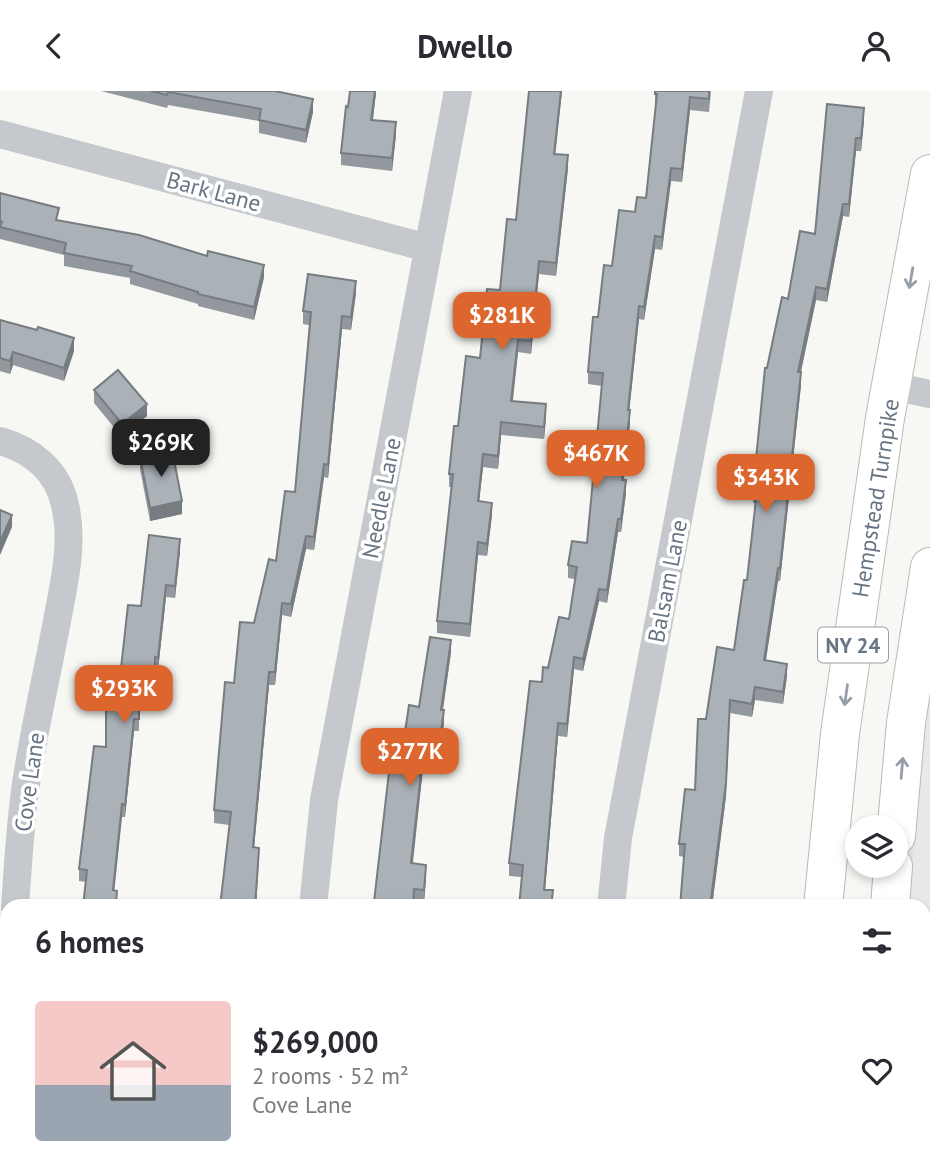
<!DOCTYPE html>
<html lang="en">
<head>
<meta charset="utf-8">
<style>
  body { margin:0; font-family:"PT Sans",sans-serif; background:#f7f7f7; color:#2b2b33; height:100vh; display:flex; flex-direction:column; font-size:26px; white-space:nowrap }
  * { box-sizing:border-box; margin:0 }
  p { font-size:23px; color:#7c7c81 }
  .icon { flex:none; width:38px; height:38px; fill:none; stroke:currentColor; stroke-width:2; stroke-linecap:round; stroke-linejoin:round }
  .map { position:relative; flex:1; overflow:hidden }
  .panel { position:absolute; left:0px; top:808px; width:931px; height:275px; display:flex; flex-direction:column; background:#fff; border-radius:21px 21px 0 0; box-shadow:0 4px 10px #0003 }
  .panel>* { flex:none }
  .buttons { position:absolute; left:845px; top:724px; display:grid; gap:14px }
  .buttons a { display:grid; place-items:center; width:63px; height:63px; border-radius:50%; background:#fff; box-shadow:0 4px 10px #0003; font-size:35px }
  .price { position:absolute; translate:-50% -60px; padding:0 16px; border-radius:14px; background:#dd662f; color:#fff; font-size:23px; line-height:46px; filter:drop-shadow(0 2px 4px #0008) }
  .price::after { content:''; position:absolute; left:50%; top:42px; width:21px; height:16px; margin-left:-10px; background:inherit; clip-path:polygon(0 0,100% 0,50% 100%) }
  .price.active { background:#222; color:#fff }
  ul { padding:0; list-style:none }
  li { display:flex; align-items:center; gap:21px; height:175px; padding:0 35px }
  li+li { border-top:2px solid #e1e1e2 }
  li span { display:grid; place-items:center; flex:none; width:196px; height:140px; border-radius:7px; color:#555 }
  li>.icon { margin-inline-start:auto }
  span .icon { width:84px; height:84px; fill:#fffc; stroke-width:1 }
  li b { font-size:30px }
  h2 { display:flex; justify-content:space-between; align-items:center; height:84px; padding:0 35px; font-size:30px }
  header { display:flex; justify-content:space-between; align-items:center; height:91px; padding:0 35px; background:#fff; font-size:32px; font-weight:800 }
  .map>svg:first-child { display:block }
  .built { fill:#e8e9e8 }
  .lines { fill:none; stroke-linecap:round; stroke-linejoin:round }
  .primary-casing { stroke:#b6babe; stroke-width:40 }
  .lane { stroke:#c5c8cc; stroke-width:14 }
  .street { stroke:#c5c8cc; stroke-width:28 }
  .primary { stroke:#fff; stroke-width:38 }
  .wall { fill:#92989d }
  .shaded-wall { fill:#777c80 }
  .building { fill:#aab1b7; stroke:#777c80; stroke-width:2 }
  .oneway { stroke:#959ea9 }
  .labels { text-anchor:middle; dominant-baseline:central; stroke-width:7; stroke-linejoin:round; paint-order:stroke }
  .shield { fill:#fff; stroke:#959ea9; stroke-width:2 }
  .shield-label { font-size:21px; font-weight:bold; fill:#677584 }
  .street-label { font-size:23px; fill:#677584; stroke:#fff }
</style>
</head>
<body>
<header><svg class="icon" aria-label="back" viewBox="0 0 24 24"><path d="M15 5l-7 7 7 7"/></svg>Dwello<svg class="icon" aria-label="person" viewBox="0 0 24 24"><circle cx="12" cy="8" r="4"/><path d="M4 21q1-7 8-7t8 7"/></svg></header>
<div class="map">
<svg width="930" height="1082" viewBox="0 0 930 1082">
  <rect width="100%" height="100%" fill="#f7f7f4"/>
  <!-- built -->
  <polygon class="built" points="930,478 930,1082 869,1082 870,1076 924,1076 924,816 896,815"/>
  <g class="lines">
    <!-- primary casing -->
    <g class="primary-casing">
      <g id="primary">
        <polyline points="896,745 906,632 930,476"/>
        <polyline points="823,816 840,643 885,327 930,83"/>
        <polyline points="890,816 893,775"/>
        <polyline points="797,1082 797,1076"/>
        <polyline points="864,1082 864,1076"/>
      </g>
    </g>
    <!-- lane -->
    <g class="lane">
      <polyline points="924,828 930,828"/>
      <polyline points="924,946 930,946"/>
    </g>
    <!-- street -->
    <g class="street">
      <polyline points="0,43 428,157"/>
      <polyline points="892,295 930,303"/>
      <path d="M0,350C32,359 58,380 65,414C74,452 64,492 57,530C47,584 34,638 26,693C20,733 18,775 15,816"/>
      <polyline points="313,816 324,709 458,0"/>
      <polyline points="611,816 618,747 759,0"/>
      <polyline points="0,975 7,899"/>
      <polyline points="287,1082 288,1076"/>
      <polyline points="582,1082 582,1076"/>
    </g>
    <!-- primary -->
    <use href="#primary" class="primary"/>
  </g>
  <!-- wall -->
  <g class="wall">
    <polygon points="101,0 275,0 313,21 306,52 259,42 259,30 168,14 167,17"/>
    <polygon points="376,0 373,29 396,44 392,80 341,74 341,62 348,16"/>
    <polygon points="655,0 711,0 709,21 690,19 682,91 671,90 662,159 655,158 644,229 639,228 629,319 630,332 624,389 626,402 621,441 618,441 607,512 599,510 583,580 574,578 567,646 558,645 545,799 553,799 553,816 519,816 522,786 509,785 509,772 542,591 569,528 575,488 568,487 568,474 587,452 602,295 588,293 588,281 598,226 612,175 635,121 646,107 656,15 655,15"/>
    <polygon points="864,29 861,60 856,60 849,126 843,125 827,211 816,209 801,281 801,294 780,490 778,490 766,569 787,585 783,613 755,609 752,626 730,622 726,705 712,816 680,816 684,766 679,765 679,753 695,699 706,628 734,559 747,489 756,412 753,412 753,399 767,277 788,208"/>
    <polygon points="555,63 568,77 556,185 539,183 531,263 518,261 513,310 546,326 544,348 501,344 498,378 483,376 479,410 492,424 487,465 478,464 470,546 437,542 437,530 452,396 449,396 449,383 458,335 500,199 516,129"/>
    <polygon points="0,102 59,130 264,186 254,229 198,215 198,213 130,193 130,187 64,175 64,164 0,148"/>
    <polygon points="356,202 351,239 342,238 328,387 324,386 314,459 306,458 291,526 282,524 275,594 269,594 254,756 259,769 256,816 220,816 229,734 214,732 214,719 234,592 276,470 295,401 309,234 303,233 303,220"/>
    <polygon points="0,229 74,260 64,290 13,274 10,283 0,280"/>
    <polygon points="94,299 147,325 122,346 94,312"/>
    <polygon points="140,366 182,423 150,430 140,378"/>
    <polygon points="180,460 175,507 166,506 158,579 155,579 155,618 139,617 139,640 134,640 125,726 122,726 83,816 86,791 79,790 79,778 120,586 141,515"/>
    <polygon points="451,561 443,619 444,632 440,660 425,658 413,772 426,786 424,812 414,811 414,816 374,816 399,682 419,616"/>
    <polygon points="174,1076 217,1076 216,1082 174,1082"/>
    <polygon points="356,1076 388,1076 388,1082 355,1082"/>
  </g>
  <!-- shaded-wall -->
  <g class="shaded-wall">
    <polygon points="375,0 376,0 376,3 371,41 371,29"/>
    <polygon points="561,0 562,0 554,76 554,63"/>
    <polygon points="690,6 690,19 682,91 682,78"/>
    <polygon points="313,8 313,21 306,52 306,39"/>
    <polygon points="864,17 864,29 861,60 861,47"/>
    <polygon points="396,31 396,44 392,80 392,67"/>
    <polygon points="856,47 856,60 849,126 849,113"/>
    <polygon points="568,64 568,77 556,185 556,172"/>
    <polygon points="671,77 671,90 662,159 662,146"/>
    <polygon points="843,113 843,125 827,211 827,198"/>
    <polygon points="655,145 655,158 644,229 644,216"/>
    <polygon points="539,170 539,183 531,263 531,250"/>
    <polygon points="264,174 264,186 254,229 254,216"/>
    <polygon points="356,190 356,202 351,239 351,226"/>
    <polygon points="816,196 816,209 798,293 798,281"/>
    <polygon points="639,215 639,228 628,332 628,319"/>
    <polygon points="342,225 342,238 328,387 328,374"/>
    <polygon points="74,247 74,260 64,290 64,277"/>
    <polygon points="518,249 518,261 511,322 511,310"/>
    <polygon points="13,261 13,274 10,283 10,270"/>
    <polygon points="801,281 801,294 780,490 780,477"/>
    <polygon points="147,313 147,325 122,346 122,333"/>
    <polygon points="546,313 546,326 544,348 544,336"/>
    <polygon points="630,319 630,332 622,401 622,389"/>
    <polygon points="501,331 501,344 498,378 498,365"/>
    <polygon points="483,363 483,376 478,422 478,410"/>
    <polygon points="324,373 324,386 314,459 314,446"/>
    <polygon points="626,389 626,402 621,441 621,428"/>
    <polygon points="182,410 182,423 150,430 150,417"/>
    <polygon points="492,412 492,424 487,465 487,453"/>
    <polygon points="12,424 12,436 0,464 0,451"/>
    <polygon points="618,428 618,441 607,512 607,499"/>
    <polygon points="306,445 306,458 291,526 291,513"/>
    <polygon points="180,448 180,460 175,507 175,495"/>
    <polygon points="478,451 478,464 470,546 470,533"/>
    <polygon points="778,477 778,490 764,581 764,569"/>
    <polygon points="166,494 166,506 158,579 158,567"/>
    <polygon points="599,498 599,510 583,580 583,568"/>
    <polygon points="282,512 282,524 275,594 275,581"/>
    <polygon points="451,549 451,561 441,631 441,619"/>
    <polygon points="574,566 574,578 567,646 567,633"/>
    <polygon points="787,573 787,585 783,613 783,601"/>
    <polygon points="269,581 269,594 253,769 253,756"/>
    <polygon points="755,596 755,609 752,626 752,613"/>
    <polygon points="730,609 726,705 712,816 710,816"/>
    <polygon points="444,619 444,632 440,660 440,648"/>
    <polygon points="134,628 134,640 125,726 125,714"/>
    <polygon points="558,632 558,645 544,811 544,799"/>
    <polygon points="425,646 425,658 411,785 411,772"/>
    <polygon points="122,713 122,726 113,812 113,799"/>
    <polygon points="259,757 256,816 255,816"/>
    <polygon points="426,774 426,786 424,812 424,799"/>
  </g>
  <!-- building -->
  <g class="building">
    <polygon points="151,0 275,0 313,8 306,39 259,29 261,18 168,1 167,4"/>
    <polygon points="350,0 375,0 371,29 396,31 392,67 341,62 346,15 348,16"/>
    <polygon points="529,0 561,0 554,63 568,64 556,172 539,170 531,250 518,249 511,310 546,313 544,336 501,331 498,365 483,363 478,410 492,412 487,453 478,451 470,533 437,530 453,383 449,383 454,335 458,335 466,265 480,267 487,198 500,199 507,128 516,129"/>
    <polygon points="655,0 709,0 709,8 690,6 682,78 671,77 662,146 655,145 644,216 639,215 628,319 630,319 622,389 626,389 621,428 618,428 607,499 599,498 583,568 574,566 567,633 558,632 544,799 553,799 551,816 519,816 523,774 509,772 530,590 542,591 543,576 548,577 559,526 569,528 577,476 568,474 572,450 587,452 603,282 588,281 593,226 598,226 604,174 612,175 619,119 635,121 637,106 646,107 657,3 655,3"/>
    <polygon points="827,13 864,17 861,47 856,47 849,113 843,113 827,198 816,196 798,281 801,281 780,477 778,477 764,569 787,573 783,601 755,596 752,613 730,609 726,692 710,816 680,816 685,753 679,753 685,698 695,699 698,628 706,628 717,556 734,559 744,489 747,489 757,399 753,399 765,277 767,277 782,206 788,208 800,140 815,143"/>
    <polygon points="0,102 59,117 56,129 139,144 207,165 208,160 264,174 254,216 198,203 198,201 130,180 132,175 64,162 66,152 0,136 2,131 0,130"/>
    <polygon points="308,183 356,190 351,226 342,225 328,374 324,373 314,446 306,445 291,513 282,512 275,581 269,581 253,756 259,757 255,816 220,816 231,721 214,719 225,591 234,592 240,531 254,532 269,468 276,470 285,400 295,401 311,221 303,220"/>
    <polygon points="0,229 37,239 38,236 74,247 64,277 13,261 10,270 0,267"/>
    <polygon points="118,279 147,313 122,333 94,299"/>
    <polygon points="172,359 182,410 150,417 140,366"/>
    <polygon points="0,419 12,424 0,451"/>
    <polygon points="149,444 180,448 175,495 166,494 158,567 155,566 155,605 139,605 139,628 134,628 125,714 122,713 113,799 117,800 116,812 134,813 134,816 83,816 87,779 79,778 94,655 106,656 106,586 120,586 128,514 141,515"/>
    <polygon points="430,546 451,549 441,619 444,619 440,648 425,646 411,772 426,774 424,799 414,798 413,816 380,816 380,812 374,811 389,681 399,682 409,614 419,616"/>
    <polygon points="62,1076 88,1076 87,1082 61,1082"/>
    <polygon points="186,1076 216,1076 215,1082 186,1082"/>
    <polygon points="356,1076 387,1076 386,1082 362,1082 362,1078 355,1078"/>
    <polygon points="472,1076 510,1076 509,1082 472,1082"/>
    <polygon points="646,1076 695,1076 695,1082 645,1082"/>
  </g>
  <!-- one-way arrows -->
  <defs><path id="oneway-shaft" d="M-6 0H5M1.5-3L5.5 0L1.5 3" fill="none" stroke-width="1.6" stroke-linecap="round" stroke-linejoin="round" transform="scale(1.75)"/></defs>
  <g class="oneway">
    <use href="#oneway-shaft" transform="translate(911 187) rotate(100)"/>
    <use href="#oneway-shaft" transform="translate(846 604) rotate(98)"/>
    <use href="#oneway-shaft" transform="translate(902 677) rotate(-85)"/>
  </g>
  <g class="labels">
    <!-- shield labels -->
    <rect class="shield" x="818" y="536.5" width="70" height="35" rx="5"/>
    <g class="shield-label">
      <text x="853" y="554">NY 24</text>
    </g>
    <!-- street labels -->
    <g class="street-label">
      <text transform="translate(214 100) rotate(15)">Bark Lane</text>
      <text transform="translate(381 407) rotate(-79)">Needle Lane</text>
      <text transform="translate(875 407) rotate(-81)">Hempstead Turnpike</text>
      <text transform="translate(667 490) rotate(-79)">Balsam Lane</text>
      <text transform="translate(29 691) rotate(-82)">Cove Lane</text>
    </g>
  </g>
</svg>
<div class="buttons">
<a><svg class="icon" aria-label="layers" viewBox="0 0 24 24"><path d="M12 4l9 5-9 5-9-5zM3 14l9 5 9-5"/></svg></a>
</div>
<b class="price" style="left:502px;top:261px">$281K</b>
<b class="price active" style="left:161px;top:388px">$269K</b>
<b class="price" style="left:596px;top:399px">$467K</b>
<b class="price" style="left:766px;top:423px">$343K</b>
<b class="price" style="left:124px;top:634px">$293K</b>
<b class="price" style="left:410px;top:697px">$277K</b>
<section class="panel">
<h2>6 homes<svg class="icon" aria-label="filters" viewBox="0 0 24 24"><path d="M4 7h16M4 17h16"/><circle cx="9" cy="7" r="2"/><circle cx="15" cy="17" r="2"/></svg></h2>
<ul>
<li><span style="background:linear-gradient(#f6c9c9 60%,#9aa5b1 0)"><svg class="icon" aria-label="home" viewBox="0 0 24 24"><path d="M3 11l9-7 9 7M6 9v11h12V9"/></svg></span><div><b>$269,000</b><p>2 rooms · 52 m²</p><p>Cove Lane</p></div><svg class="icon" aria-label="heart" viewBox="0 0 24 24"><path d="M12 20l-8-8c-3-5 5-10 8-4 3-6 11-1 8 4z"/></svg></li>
</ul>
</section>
</div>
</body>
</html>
